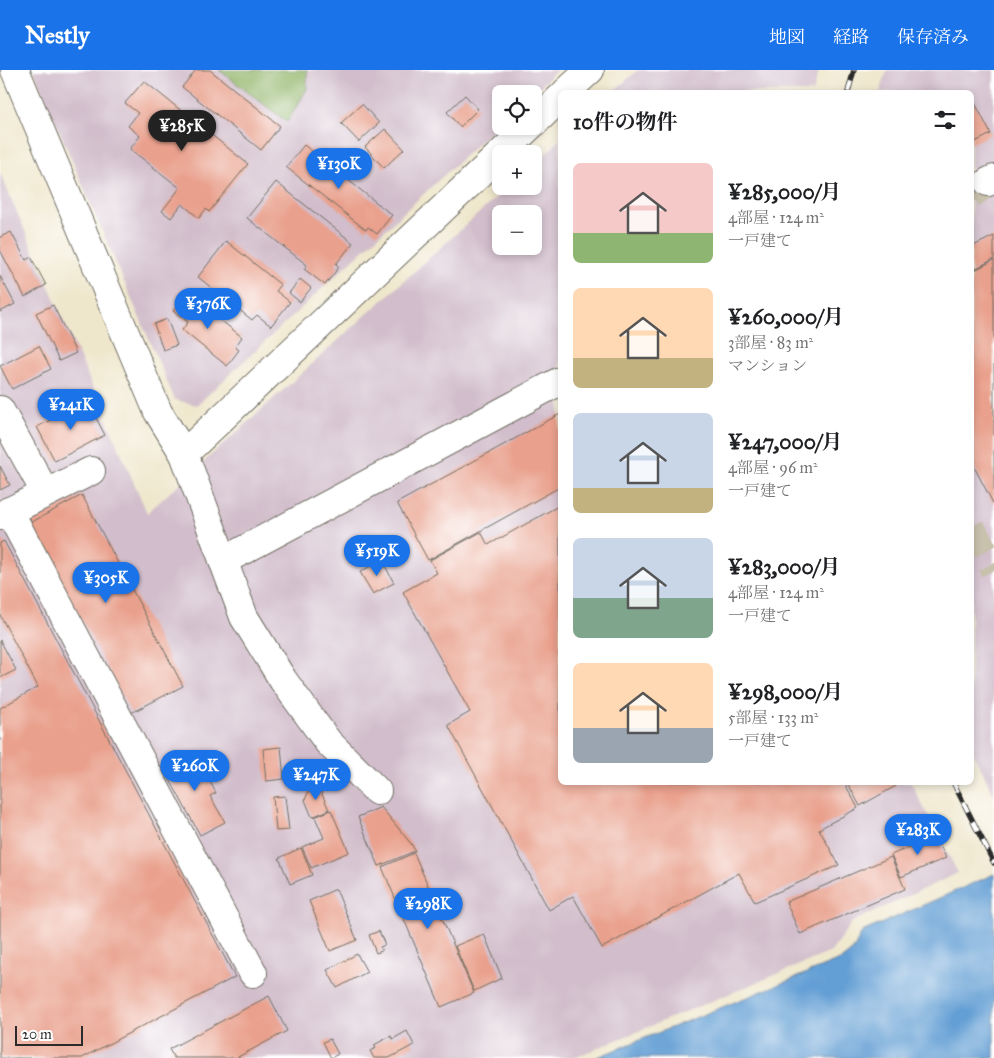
<!DOCTYPE html>
<html lang="ja">
<head>
<meta charset="utf-8">
<style>
  body { margin:0; font-family:"IM FELL Great Primer","Noto Serif JP",serif; background:#f2f2f2; color:#202124; height:100vh; display:flex; flex-direction:column; font-size:19px; white-space:nowrap }
  * { box-sizing:border-box; margin:0 }
  p { font-size:16px; color:#757577 }
  .icon { flex:none; width:28px; height:28px; fill:none; stroke:currentColor; stroke-width:2; stroke-linecap:round; stroke-linejoin:round }
  .map { position:relative; flex:1; overflow:hidden }
  .side { position:absolute; left:558px; top:20px; width:416px; height:695px; display:flex; flex-direction:column; background:#fff; border-radius:8px; box-shadow:0 2px 8px #0003 }
  .side>* { flex:none }
  .buttons { position:absolute; left:492px; top:15px; display:grid; gap:10px }
  .buttons a { display:grid; place-items:center; width:50px; height:50px; border-radius:8px; background:#fff; box-shadow:0 2px 8px #0003; font-size:25px }
  .scale { position:absolute; left:15px; bottom:12px; width:68px; box-sizing:border-box; padding-left:5px; border:2px solid #2b2b2b; border-top:0; font-size:14px; line-height:18px; white-space:nowrap; color:#2b2b2b; -webkit-text-stroke:4px #fff; paint-order:stroke }
  .price { position:absolute; translate:-50% -42px; padding:0 11px; border-radius:18px; background:#1a73e8; color:#fff; font-size:16px; line-height:32px; filter:drop-shadow(0 1px 2px #0008) }
  .price::after { content:''; position:absolute; left:50%; top:30px; width:15px; height:11px; margin-left:-8px; background:inherit; clip-path:polygon(0 0,100% 0,50% 100%) }
  .price.selected { background:#222; color:#fff }
  ul { padding:0; list-style:none }
  li { display:flex; align-items:center; gap:15px; height:125px; padding:0 15px }
  li span { display:grid; place-items:center; flex:none; width:140px; height:100px; border-radius:8px; color:#555 }
  li>.icon { margin-inline-start:auto }
  span .icon { width:60px; height:60px; fill:#fffc; stroke-width:1 }
  li b { font-size:21px }
  h2 { display:flex; justify-content:space-between; align-items:center; height:60px; padding:0 15px; font-size:21px }
  header { display:flex; align-items:center; gap:30px; box-sizing:border-box; height:70px; padding:0 25px; background:#1a73e8; color:#fff }
  header strong { font-size:24px }
  nav { display:flex; gap:28px; margin-inline-start:auto; font-size:18px }
  .map>svg:first-child { display:block }
  .industrial { fill:#d1bdcb; fill-rule:evenodd }
  .forest { fill:#93b66b; stroke:#5f704b }
  .water { fill:#649fd4; stroke:#486580 }
  .building { fill:#e9a08c }
  .lines { fill:none; stroke-linecap:round; stroke-linejoin:round }
  .minor-tunnel { stroke:#c8c1ac; stroke-width:28; stroke-dasharray:28 14; stroke-linecap:butt }
  .minor-casing { stroke:#706d63; stroke-width:30 }
  .minor { stroke:#fff; stroke-width:28 }
  .rail-casing { stroke:#2b2b2b; stroke-width:5.5 }
  .rail { stroke:#fff; stroke-width:4; stroke-dasharray:11; stroke-linecap:butt }
</style>
</head>
<body>
<header>
<strong>Nestly</strong>
<nav><a>地図</a><a>経路</a><a>保存済み</a></nav>
</header>
<div class="map">
<svg width="994" height="988" viewBox="0 0 994 988">
  <rect width="100%" height="100%" fill="#fff"/>
  <filter id="ink" filterUnits="userSpaceOnUse"><feTurbulence type="fractalNoise" baseFrequency=".02" numOctaves="2"/><feDisplacementMap in="SourceGraphic" scale="10" xChannelSelector="R" yChannelSelector="G"/><feConvolveMatrix kernelMatrix="1 2 1 2 8 2 1 2 1" color-interpolation-filters="sRGB"/></filter>
  <filter id="wash" filterUnits="userSpaceOnUse"><feTurbulence type="fractalNoise" baseFrequency=".0096" numOctaves="4" result="noise"/><feDisplacementMap in="SourceGraphic" scale="20" xChannelSelector="R" yChannelSelector="G"/><feGaussianBlur stdDeviation="1.12" result="paint"/><feColorMatrix in="noise" values="0 0 0 0 0 0 0 0 0 0 0 0 0 0 0 0 0 1.4 0 .05"/><feComposite in="paint" operator="in"/></filter>
  <g filter="url(#wash)">
    <rect width="100%" height="100%" fill="#efe7cc"/>
    <!-- industrial -->
    <g class="industrial">
      <polygon points="33,0 557,0 532,24 501,24 501,52 197,335 175,330"/>
      <polygon points="638,0 819,0 813,22 613,22"/>
      <polygon points="887,0 994,0 994,725 971,678 971,22 880,22"/>
      <path d="M560,70V712L911,713L958,803L852,852L831,882L573,988H0V103L147,443L509,116H534V94ZM501,144H534V176H501Z"/>
    </g>
    <!-- forest -->
    <polygon class="forest" points="219,0 307,0 307,19 287,52"/>
    <!-- water -->
    <polygon class="water" points="994,804 994,988 595,988 842,889 853,880 862,862"/>
    <g id="blocks">
      <!-- building -->
      <g class="building">
        <polygon points="196,0 210,0 280,56 261,80 182,17"/>
        <polygon points="144,11 248,94 209,142 206,139 199,148 182,134 171,148 162,141 180,118 130,79 140,66 128,56 138,43 125,33"/>
        <polygon points="465,25 478,39 460,57 447,42"/>
        <polygon points="975,33 991,64 971,74 971,35"/>
        <polygon points="362,34 379,53 359,72 341,53"/>
        <polygon points="385,59 404,79 384,98 365,77"/>
        <polygon points="304,75 392,145 377,164 368,157 366,160 286,97"/>
        <polygon points="276,112 353,173 336,194 339,197 325,215 304,199 307,195 247,148"/>
        <polygon points="11,162 26,190 31,187 46,215 25,227 0,180 0,167"/>
        <polygon points="994,166 994,189 971,201 971,177"/>
        <polygon points="226,171 281,215 276,221 290,232 271,256 257,245 252,250 198,207"/>
        <polygon points="994,190 994,435 971,391 971,202"/>
        <polygon points="0,206 15,234 0,242"/>
        <polygon points="300,209 311,218 300,232 289,223"/>
        <polygon points="187,224 242,267 235,277 239,280 227,296 182,260 188,252 173,241"/>
        <polygon points="53,235 76,283 59,291 36,243"/>
        <polygon points="167,249 177,275 163,280 154,254"/>
        <polygon points="39,276 51,299 12,319 0,296"/>
        <polygon points="87,331 105,365 55,391 37,357"/>
        <polygon points="560,344 560,417 428,490 397,433"/>
        <polygon points="0,396 10,415 0,420"/>
        <polygon points="82,425 183,616 131,643 30,453"/>
        <polygon points="560,435 560,712 844,712 858,738 819,759 839,795 755,832 739,803 602,878 573,826 549,840 448,655 470,642 403,522 437,503 430,490 481,462 488,475"/>
        <polygon points="4,471 235,907 82,988 0,988 0,638 38,617 0,545 0,473"/>
        <polygon points="382,490 394,513 373,524 360,502"/>
        <polygon points="0,570 16,600 0,608"/>
        <polygon points="281,677 284,709 266,711 263,679"/>
        <polygon points="194,681 216,723 210,726 225,752 200,765 163,697"/>
        <polygon points="847,712 894,712 896,716 860,736"/>
        <polygon points="312,713 318,715 329,740 312,747 305,730"/>
        <polygon points="285,726 289,760 276,761 273,727"/>
        <polygon points="381,737 412,775 415,781 379,796 358,747"/>
        <polygon points="331,740 349,782 311,798 302,777 324,768 315,747"/>
        <polygon points="936,766 946,788 901,807 891,785"/>
        <polygon points="301,778 312,805 290,814 279,788"/>
        <polygon points="414,783 474,923 441,937 382,797"/>
        <polygon points="891,787 905,819 800,864 786,832"/>
        <polygon points="336,819 357,870 330,881 309,831"/>
        <polygon points="379,861 385,875 380,877 382,881 376,883 369,865"/>
        <polygon points="484,864 502,908 474,921 455,876"/>
        <polygon points="357,884 367,902 337,918 327,900"/>
        <polygon points="269,926 287,961 236,988 174,988 169,979"/>
        <polygon points="407,961 414,975 389,988 374,988 370,981 376,978 374,975 391,966 393,969"/>
        <polygon points="330,969 338,984 331,988 323,972"/>
      </g>
    </g>
  </g>
  <g filter="url(#ink)">
    <use href="#blocks" fill-opacity="0" stroke="#706d63" stroke-width="1"/>
    <g class="lines">
      <!-- minor-tunnel -->
      <g class="minor-tunnel">
        <polyline points="971,125 988,112"/>
        <polyline points="971,457 994,500"/>
      </g>
      <!-- minor casing -->
      <g class="minor-casing">
        <g id="minor">
          <polyline points="15,0 158,342 184,384 244,547 283,610 328,672 377,721"/>
          <polyline points="566,22 590,0"/>
          <polyline points="534,53 560,28"/>
          <polyline points="988,112 994,109"/>
          <polyline points="0,340 45,422"/>
          <polyline points="184,384 530,56"/>
          <polyline points="9,441 253,903"/>
          <polyline points="0,446 91,401"/>
          <polyline points="223,491 560,311"/>
        </g>
      </g>
      <!-- minor -->
      <use href="#minor" class="minor"/>
      <!-- rail casing -->
      <g class="rail-casing">
        <g id="rail">
          <polyline points="848,22 854,0"/>
          <polyline points="953,712 994,793"/>
        </g>
      </g>
      <!-- rail -->
      <use href="#rail" class="rail"/>
    </g>
  </g>
</svg>
<div class="buttons">
<a><svg class="icon" aria-label="locate" viewBox="0 0 24 24"><circle cx="12" cy="12" r="6"/><path d="M12 2v4M12 18v4M2 12h4M18 12h4"/></svg></a>
<a>+</a>
<a>−</a>
</div>
<div class="scale">20 m</div>
<b class="price selected" style="left:182px;top:82px">¥285K</b>
<b class="price" style="left:339px;top:120px">¥130K</b>
<b class="price" style="left:208px;top:260px">¥376K</b>
<b class="price" style="left:71px;top:361px">¥241K</b>
<b class="price" style="left:377px;top:507px">¥519K</b>
<b class="price" style="left:106px;top:534px">¥305K</b>
<b class="price" style="left:195px;top:722px">¥260K</b>
<b class="price" style="left:316px;top:731px">¥247K</b>
<b class="price" style="left:918px;top:786px">¥283K</b>
<b class="price" style="left:428px;top:860px">¥298K</b>
<section class="side">
<h2>10件の物件<svg class="icon" aria-label="filters" viewBox="0 0 24 24"><path d="M4 7h16M4 17h16"/><circle cx="9" cy="7" r="2"/><circle cx="15" cy="17" r="2"/></svg></h2>
<ul>
<li><span style="background:linear-gradient(#f6c9c9 70%,#8fb573 0)"><svg class="icon" aria-label="home" viewBox="0 0 24 24"><path d="M3 11l9-7 9 7M6 9v11h12V9"/></svg></span><div><b>¥285,000/月</b><p>4部屋 · 124 m²</p><p>一戸建て</p></div></li>
<li><span style="background:linear-gradient(#ffd9b3 70%,#c2b280 0)"><svg class="icon" aria-label="home" viewBox="0 0 24 24"><path d="M3 11l9-7 9 7M6 9v11h12V9"/></svg></span><div><b>¥260,000/月</b><p>3部屋 · 83 m²</p><p>マンション</p></div></li>
<li><span style="background:linear-gradient(#c9d6e8 75%,#c2b280 0)"><svg class="icon" aria-label="home" viewBox="0 0 24 24"><path d="M3 11l9-7 9 7M6 9v11h12V9"/></svg></span><div><b>¥247,000/月</b><p>4部屋 · 96 m²</p><p>一戸建て</p></div></li>
<li><span style="background:linear-gradient(#c9d6e8 60%,#7fa58c 0)"><svg class="icon" aria-label="home" viewBox="0 0 24 24"><path d="M3 11l9-7 9 7M6 9v11h12V9"/></svg></span><div><b>¥283,000/月</b><p>4部屋 · 124 m²</p><p>一戸建て</p></div></li>
<li><span style="background:linear-gradient(#ffd9b3 65%,#9aa5b1 0)"><svg class="icon" aria-label="home" viewBox="0 0 24 24"><path d="M3 11l9-7 9 7M6 9v11h12V9"/></svg></span><div><b>¥298,000/月</b><p>5部屋 · 133 m²</p><p>一戸建て</p></div></li>
</ul>
</section>
</div>
</body>
</html>
